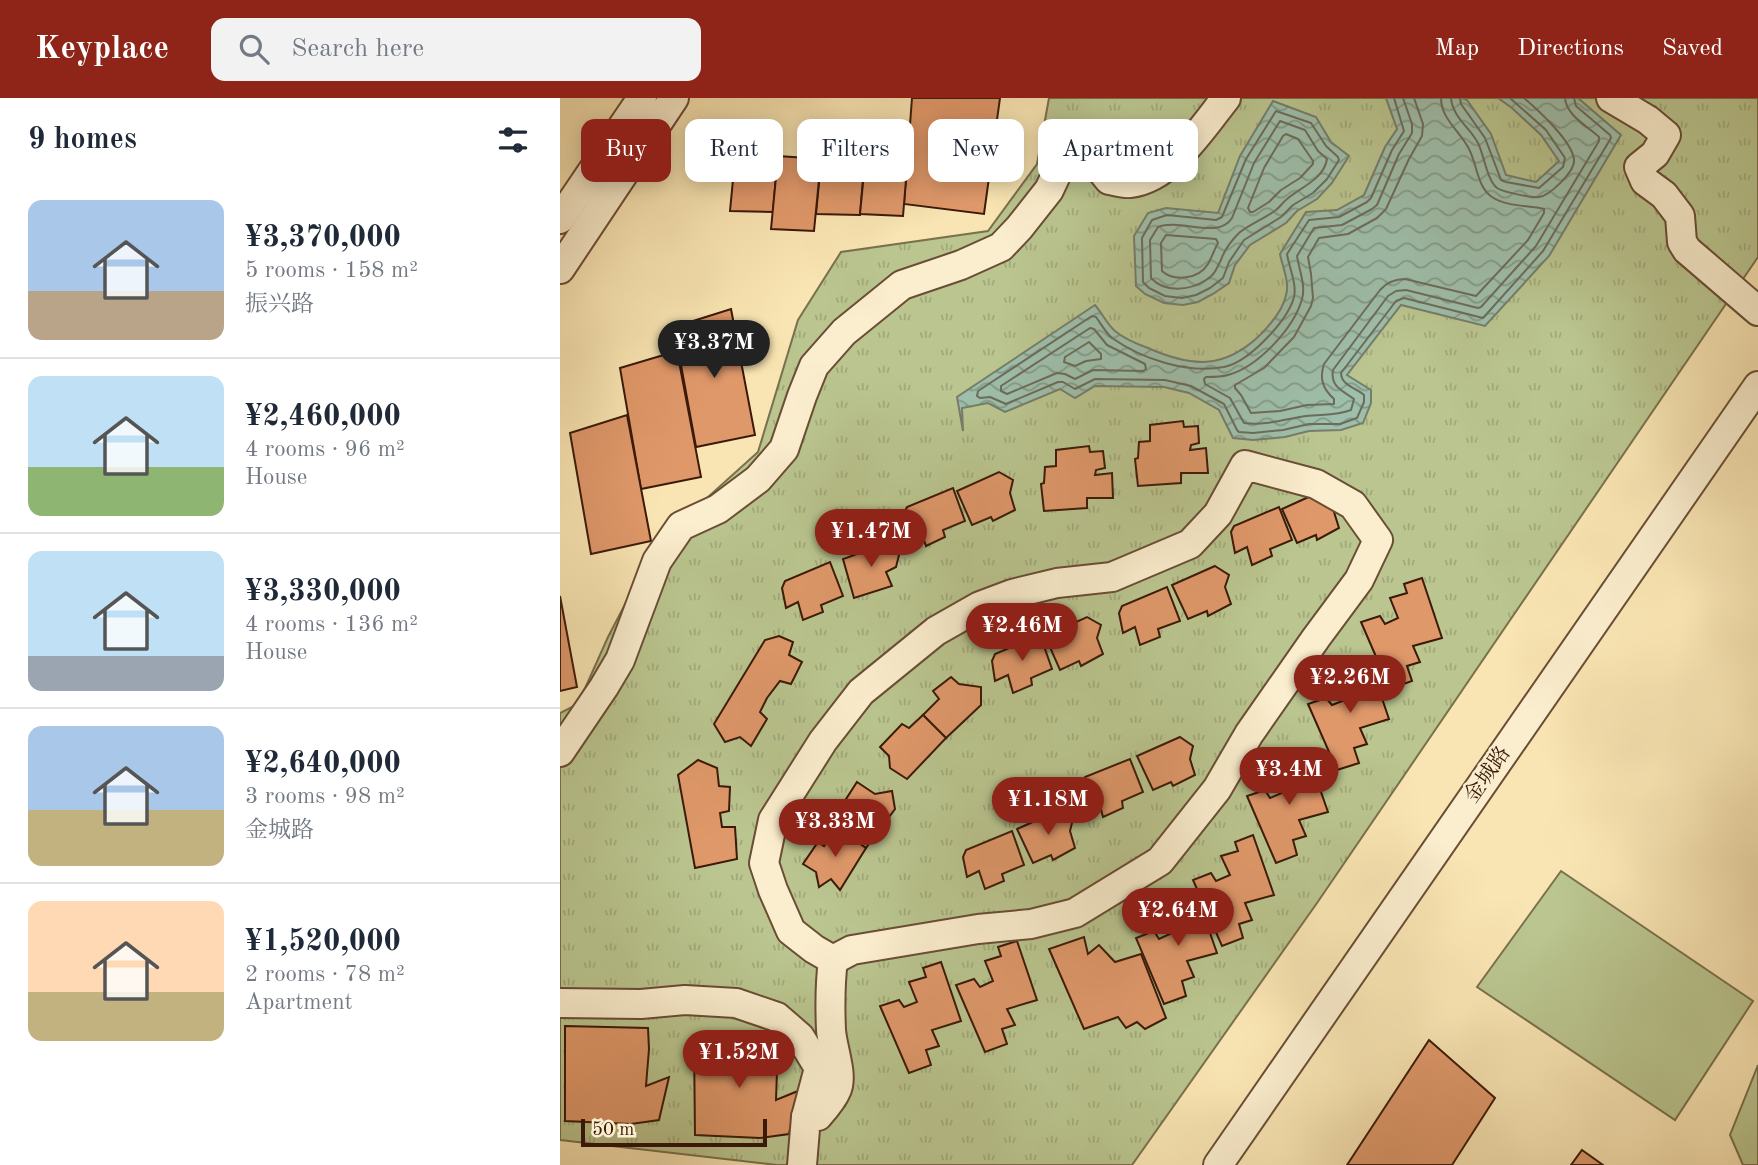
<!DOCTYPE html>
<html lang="en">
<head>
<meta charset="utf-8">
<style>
  body { margin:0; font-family:"Old Standard TT","Noto Serif SC",serif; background:#f2f2f3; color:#1f2937; height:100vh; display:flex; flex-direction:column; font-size:26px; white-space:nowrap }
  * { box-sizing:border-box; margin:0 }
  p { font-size:23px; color:#747a83 }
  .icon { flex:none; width:38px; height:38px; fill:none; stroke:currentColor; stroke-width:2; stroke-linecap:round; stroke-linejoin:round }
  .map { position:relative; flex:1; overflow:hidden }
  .panel { display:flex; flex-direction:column; background:#fff; width:560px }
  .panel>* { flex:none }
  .hud { position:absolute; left:21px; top:21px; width:665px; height:63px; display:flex; gap:14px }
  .scale { position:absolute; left:21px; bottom:18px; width:186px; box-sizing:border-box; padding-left:7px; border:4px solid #3b1a09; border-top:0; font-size:19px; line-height:24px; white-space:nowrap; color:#3b1a09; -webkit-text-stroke:5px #fbeece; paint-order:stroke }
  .price { position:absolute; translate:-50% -60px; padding:0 16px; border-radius:24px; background:#8f2418; color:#fff; font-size:23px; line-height:46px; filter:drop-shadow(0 2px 4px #0008) }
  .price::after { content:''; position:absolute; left:50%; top:42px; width:21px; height:16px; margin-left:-10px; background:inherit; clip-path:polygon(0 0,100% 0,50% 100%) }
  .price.active { background:#222; color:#fff }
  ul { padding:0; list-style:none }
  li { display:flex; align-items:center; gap:21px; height:175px; padding:0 28px }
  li+li { border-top:2px solid #e0e1e3 }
  li span { display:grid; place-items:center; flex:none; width:196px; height:140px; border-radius:14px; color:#555 }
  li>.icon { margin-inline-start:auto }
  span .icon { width:84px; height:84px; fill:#fffc; stroke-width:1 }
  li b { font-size:30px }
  h2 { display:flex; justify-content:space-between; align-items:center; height:84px; padding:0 28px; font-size:30px }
  .pill { padding:0 24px; border-radius:14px; background:#fff; box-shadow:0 4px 18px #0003; font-size:24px; line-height:63px }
  .pill.active { background:#8f2418; color:#fff }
  header { display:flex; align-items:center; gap:42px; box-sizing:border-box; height:98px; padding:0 35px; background:#8f2418; color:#fff }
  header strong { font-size:33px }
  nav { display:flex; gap:38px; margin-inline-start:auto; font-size:24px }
  .search { width:490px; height:63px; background:#f2f2f3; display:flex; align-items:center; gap:18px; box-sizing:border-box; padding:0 24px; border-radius:14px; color:#747a83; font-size:26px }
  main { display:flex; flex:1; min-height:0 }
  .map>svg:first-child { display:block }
  .grass { fill:url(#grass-tufts); stroke:#7a704c; stroke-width:2 }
  .pitch { fill:#bac58f; stroke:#7a704c; stroke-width:2 }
  .water { fill:url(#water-waves); stroke:#767d6a; stroke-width:2 }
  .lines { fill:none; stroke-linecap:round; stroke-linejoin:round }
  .shore { stroke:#6c6c5a; stroke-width:2 }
  .building { fill:#df986a; stroke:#3b1a09; stroke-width:2 }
  .minor-casing { stroke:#6a4d34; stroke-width:32 }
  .minor { stroke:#fbeece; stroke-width:28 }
  .labels { text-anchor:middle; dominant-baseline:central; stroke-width:5; stroke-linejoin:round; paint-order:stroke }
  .street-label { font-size:21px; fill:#3b1a09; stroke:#fbeece }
</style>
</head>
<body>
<header>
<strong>Keyplace</strong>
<div class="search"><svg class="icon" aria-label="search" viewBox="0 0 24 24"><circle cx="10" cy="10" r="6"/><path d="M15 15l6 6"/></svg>Search here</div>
<nav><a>Map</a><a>Directions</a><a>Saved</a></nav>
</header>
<main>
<section class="panel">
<h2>9 homes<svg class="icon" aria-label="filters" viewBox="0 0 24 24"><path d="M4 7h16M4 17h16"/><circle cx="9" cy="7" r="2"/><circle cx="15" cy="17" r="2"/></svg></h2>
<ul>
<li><span style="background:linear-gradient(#a9c7e8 65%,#b9a48a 0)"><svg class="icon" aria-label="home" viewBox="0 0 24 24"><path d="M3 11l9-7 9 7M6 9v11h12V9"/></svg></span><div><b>¥3,370,000</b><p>5 rooms · 158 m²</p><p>振兴路</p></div></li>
<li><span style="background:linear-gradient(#bfe0f5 65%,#8fb573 0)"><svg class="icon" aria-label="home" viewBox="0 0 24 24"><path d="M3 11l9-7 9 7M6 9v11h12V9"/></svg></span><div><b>¥2,460,000</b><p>4 rooms · 96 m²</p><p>House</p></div></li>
<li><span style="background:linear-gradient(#bfe0f5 75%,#9aa5b1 0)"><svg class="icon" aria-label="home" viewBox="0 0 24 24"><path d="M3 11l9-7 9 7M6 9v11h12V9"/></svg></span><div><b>¥3,330,000</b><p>4 rooms · 136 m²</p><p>House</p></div></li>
<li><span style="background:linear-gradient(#a9c7e8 60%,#c2b280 0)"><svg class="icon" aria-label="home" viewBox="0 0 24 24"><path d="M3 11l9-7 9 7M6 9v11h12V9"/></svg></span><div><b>¥2,640,000</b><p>3 rooms · 98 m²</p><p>金城路</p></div></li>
<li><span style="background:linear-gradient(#ffd9b3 65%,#c2b280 0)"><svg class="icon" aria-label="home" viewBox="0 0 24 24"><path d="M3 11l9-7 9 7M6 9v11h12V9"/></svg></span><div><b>¥1,520,000</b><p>2 rooms · 78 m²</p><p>Apartment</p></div></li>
</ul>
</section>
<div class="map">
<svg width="1198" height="1067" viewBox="0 0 1198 1067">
  <defs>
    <pattern id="grass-tufts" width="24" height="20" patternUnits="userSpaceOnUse" patternTransform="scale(1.75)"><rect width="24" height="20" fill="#bac58f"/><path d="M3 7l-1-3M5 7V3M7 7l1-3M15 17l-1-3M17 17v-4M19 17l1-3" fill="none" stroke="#a1a97a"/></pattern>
    <pattern id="water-waves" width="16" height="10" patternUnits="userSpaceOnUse" patternTransform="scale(1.75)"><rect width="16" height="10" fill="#9ebfab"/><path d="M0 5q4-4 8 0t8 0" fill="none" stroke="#829a89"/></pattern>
  </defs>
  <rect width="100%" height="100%" fill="#f9e5b3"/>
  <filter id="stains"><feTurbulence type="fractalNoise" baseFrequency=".00286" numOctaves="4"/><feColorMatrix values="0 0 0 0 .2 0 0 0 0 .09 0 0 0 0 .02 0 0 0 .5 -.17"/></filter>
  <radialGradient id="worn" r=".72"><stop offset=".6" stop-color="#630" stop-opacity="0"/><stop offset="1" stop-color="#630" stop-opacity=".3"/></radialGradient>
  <!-- grass -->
  <polygon class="grass" points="489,0 1198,0 1198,159 757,805 572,1067 217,1067 0,1042 0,615 18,606 48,539 97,445 198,354 238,222 281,154 428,133 477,66"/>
  <!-- pitch -->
  <g class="pitch">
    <polygon points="1001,773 1193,903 1115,1022 917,889"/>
    <polygon points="1198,967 1198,1067 1183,1067 1170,1037"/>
  </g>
  <!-- water -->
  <g class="water">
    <path d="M826,0H902L907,2L931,36L946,77L976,84L999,63L981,37L952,10L938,0H1018L1061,37L989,158L925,228L841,207L787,277L811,292V305L803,325L781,332L749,333L725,339L693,342L673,340L659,312L629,295L604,289L535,288L515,300L500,291L445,314L428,305L402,310L403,333L397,299L535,207C542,215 547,226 555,233C563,240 577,246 588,250C631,269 664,272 700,237C710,227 723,212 726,197C730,185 722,167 720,156L746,114L777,112L804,97L825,49L837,31Z"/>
    <polygon points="713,3 756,19 771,44 789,58 772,85 757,101 737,113 726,125 690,147 675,167 669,185 653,196 638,204 623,207 604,205 585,196 576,188 574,138 588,115 606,110 658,115 680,58"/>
  </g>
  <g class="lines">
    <!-- shore -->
    <g class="shore">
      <path d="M834,0L844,33L832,52L811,100L807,104L779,119L749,122L727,156C729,169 737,186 734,199C730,214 715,232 704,243C694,253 679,266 664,269C627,276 582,261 552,240C546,235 541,226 536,219L532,218L418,293L417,298L420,300L430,299L446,306L498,284H503L515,291L535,281L605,282L631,288L664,306L677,332L679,334L693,335L723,332L749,326H780L797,320L804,304V297C796,290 781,287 781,275L836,203L844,200L923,220L983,153L1051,40L1050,37L1016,8L1014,0"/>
      <path d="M843,0L852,26V35L839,56L817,107L812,111L782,127L754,130L737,158C739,171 746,188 742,201C734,230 698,269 668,277C661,279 653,279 646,279L644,281L645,286L670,300L684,325C705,328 725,321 746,318C762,316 776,318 791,312L794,301C783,293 770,289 773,272L828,198L836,193L846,192L918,210L921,209L976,148L1039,43V39C1027,28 1006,17 1005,0"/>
      <path d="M854,0L863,26L862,38L849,61L826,111L817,120L788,136L759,140L748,159L751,176L753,200L751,208L734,239L704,270L675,287V290L681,297L691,315L720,313L747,307L774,306V301C763,291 759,281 764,266L820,192C827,184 835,181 845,181L916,198L968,142L984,115V111C968,107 947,109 932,99C917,89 917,66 909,51C900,33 881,21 881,0"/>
      <path d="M891,0C892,18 910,30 918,45C924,57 927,82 937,90C943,94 971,100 979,99C989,98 1015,74 1014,62C1013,44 978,12 964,0"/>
      <polyline points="900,0 901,6 925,40 941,82 946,84 979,90 1003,69 1005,60 986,32 950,0"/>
      <polygon points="716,13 751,25 766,48 778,59 779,62 767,81 753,95 733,107 721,119 684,142 669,164 663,180 650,190 636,197 622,200 605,198 589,190 583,184 582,140 592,122 607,117 656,122 662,119 686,61"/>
      <path d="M720,23L745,32L758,53L767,61C764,81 741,89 727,101C723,104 720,109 716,112C704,121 690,126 679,135C672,142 664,153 661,162C656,171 655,177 646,182C629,193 605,195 591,180L590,142L598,129C620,120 658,142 672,120L694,65Z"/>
      <polygon points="726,36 738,41 753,63 753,66 740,80 721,92 709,104 693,114 690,114 688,110 704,70 723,38"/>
      <path d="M606,137L656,141L658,145C654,152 652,159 648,166C639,181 614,184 602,173L601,145Z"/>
      <polygon points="530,230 534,231 547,247 585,266 586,271 583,273 533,272 515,281 505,276 497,275 447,296 441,293 441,288"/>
      <polygon points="529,244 541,256 541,261 526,263 515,268 504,264 505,259"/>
    </g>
  </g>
  <!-- building -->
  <g class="building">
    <polygon points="352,0 440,0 424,116 344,106"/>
    <polygon points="177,40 219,42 213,114 170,113"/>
    <polygon points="263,43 306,45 300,117 256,116"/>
    <polygon points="307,44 349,46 343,118 300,116"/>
    <polygon points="218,58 261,61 254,133 211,131"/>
    <polygon points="171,211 195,337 136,349 114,229"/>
    <polygon points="117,253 141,379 81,391 60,270"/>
    <polygon points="67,317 91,443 31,456 10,335"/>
    <polygon points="623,323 624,329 638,328 639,345 631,347 630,352 646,350 648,375 621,375 621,385 578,388 575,361 578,360 579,344 590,343 590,327"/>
    <polygon points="529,348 530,354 543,353 545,370 536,372 535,377 552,375 553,400 527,400 527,410 484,413 481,386 484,385 485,369 496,368 496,352"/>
    <polygon points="439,374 453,382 450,395 455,412 433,423 431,419 412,427 397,393"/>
    <polygon points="393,390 405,423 383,432 385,439 366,448 360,430 348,435 344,415 347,409"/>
    <polygon points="764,392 778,401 774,414 779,430 757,442 756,437 737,445 722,411"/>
    <polygon points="719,409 732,442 710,451 712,458 692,467 687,449 675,455 671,434 674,428"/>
    <polygon points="327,445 340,453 336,469 326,474 332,488 294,500 283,461"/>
    <polygon points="270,464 283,498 261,507 263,514 243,522 238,504 226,510 222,490 225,483"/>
    <polygon points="655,468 669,477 665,489 671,506 648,518 647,513 628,521 612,487"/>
    <polygon points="862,480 882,540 853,548 860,564 847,568 852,583 830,591 801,524 820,518 825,526 838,520 830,500 847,495 844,486"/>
    <polygon points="607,489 620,523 598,531 600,539 580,547 575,529 563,535 559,515 562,508"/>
    <polygon points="0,498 17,589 0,593"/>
    <polygon points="527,519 541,527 537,540 543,556 521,568 519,563 500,572 485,538"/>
    <polygon points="480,537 492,571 471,580 472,587 453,595 448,577 435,583 432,563 435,556"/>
    <polygon points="219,538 233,544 229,557 242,564 231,586 220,583 207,600 200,614 207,621 191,648 180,639 165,644 154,626 205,542"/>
    <polygon points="809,562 829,621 800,630 807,646 794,650 799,665 777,672 748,606 766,600 772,607 785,602 777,582 793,577 791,568"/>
    <polygon points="391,579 399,586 421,589 421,607 386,640 363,617 379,601 373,593"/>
    <polygon points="363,617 386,640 347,681 330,670 329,658 320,649 342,626 349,630"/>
    <polygon points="620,639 633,648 630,661 635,677 613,688 611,684 593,692 577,658"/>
    <polygon points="747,654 768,714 739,722 746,738 733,742 737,757 716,765 687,698 705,692 710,700 724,694 715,674 732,669 729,660"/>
    <polygon points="570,661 583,694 562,703 563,710 543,719 538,700 526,707 522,686 525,679"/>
    <polygon points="138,662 157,670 159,688 170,689 169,713 160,715 162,729 175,729 177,761 135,770 118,677"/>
    <polygon points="297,684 315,696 332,693 335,711 306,750 270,726"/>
    <polygon points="500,712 513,721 510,733 515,750 493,762 491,757 473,765 457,731"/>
    <polygon points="276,730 306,750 280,792 271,781 259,789 256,774 243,766 258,744 264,748"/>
    <polygon points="452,733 464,767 442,776 444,783 425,791 419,773 407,779 403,759 406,752"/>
    <polygon points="693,737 714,797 685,805 692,822 679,826 683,840 662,848 633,782 651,775 656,783 670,777 661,758 678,753 675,744"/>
    <polygon points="636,795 657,855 627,863 634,879 622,883 626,898 604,906 576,840 594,833 599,841 612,835 604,816 621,810 618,801"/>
    <polygon points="524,839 528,856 539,847 555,864 581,856 606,920 585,931 577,924 566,930 558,919 524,931 489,851"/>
    <polygon points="457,843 477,902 447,911 455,927 442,931 447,946 425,954 396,887 414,881 420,889 433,883 425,863 441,858 438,849"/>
    <polygon points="381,864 401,923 372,932 379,948 366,952 371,967 349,975 320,908 339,902 344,909 357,904 349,884 366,879 363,870"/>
    <polygon points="5,928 88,930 89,951 86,988 109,979 99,1022 71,1026 5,1023"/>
    <polygon points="134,942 218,944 216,1002 238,993 229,1036 200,1040 135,1037"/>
    <polygon points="869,942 935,1000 892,1067 787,1067"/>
    <polygon points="1022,1052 1043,1067 1011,1067"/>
  </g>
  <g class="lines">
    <!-- minor casing -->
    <g class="minor-casing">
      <g id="minor">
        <polyline points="1051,0 1088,22 1106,37 1095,56 1079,69 1085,83 1104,97 1120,118 1122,144 1127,152 1198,213"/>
        <polyline points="0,121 82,0"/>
        <polyline points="0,171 114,0"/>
        <polygon points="685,367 756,386 793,407 818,442 799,482 756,540 689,636 657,691 600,763 515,815 471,826 418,831 292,852 273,862 254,851 231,833 213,792 204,765 213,722 263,643 301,594 376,533 420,508 452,496 497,485 552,479 630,446 658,416"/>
        <path d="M0,654L44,589L60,562L97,463L121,428L158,411L198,381L224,351L242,298L254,268L284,234L342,187L401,167L441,149L459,130L489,92L514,39L549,82C555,83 564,86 570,85C610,81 643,29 666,0"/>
        <polyline points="0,905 81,906 125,902 176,905 217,919 240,939 259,970 246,1019"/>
        <path d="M242,1067L246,1019L258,1018C265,1010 273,1001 277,991C283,976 272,949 271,932C270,909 270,885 273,862"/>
        <polyline points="658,1067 1198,288"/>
      </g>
    </g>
    <!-- minor -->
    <use href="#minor" class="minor"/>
  </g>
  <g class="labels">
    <!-- street labels -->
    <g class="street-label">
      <text transform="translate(928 677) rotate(-55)">金城路</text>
    </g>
  </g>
  <rect width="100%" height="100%" filter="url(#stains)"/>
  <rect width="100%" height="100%" fill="url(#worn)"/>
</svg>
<div class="scale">50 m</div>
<b class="price active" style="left:154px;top:282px">¥3.37M</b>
<b class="price" style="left:311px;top:471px">¥1.47M</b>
<b class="price" style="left:462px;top:565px">¥2.46M</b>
<b class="price" style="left:790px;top:617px">¥2.26M</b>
<b class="price" style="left:729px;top:709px">¥3.4M</b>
<b class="price" style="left:488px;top:739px">¥1.18M</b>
<b class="price" style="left:275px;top:761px">¥3.33M</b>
<b class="price" style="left:618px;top:850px">¥2.64M</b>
<b class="price" style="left:179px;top:992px">¥1.52M</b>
<div class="hud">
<a class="pill active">Buy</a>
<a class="pill">Rent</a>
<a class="pill">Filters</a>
<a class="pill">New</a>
<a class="pill">Apartment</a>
</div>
</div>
</main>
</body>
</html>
